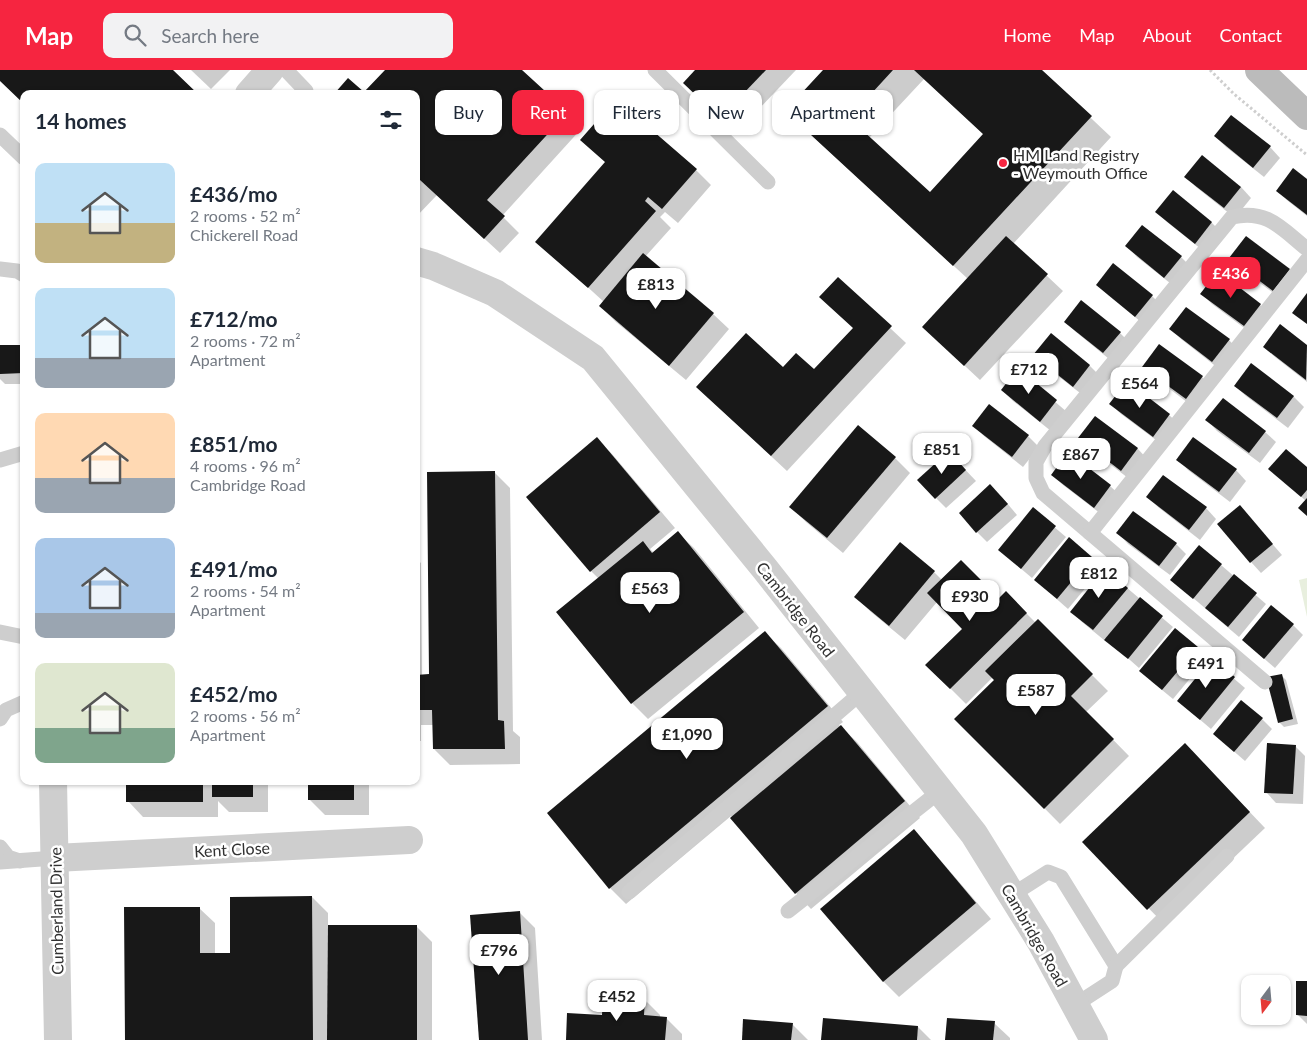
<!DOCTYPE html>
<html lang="en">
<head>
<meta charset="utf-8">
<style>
  body { margin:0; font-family:Lato,sans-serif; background:#f2f2f3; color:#1f2937; height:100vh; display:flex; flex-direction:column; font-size:19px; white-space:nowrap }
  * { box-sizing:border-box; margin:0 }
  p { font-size:16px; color:#747a83 }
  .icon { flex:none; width:28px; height:28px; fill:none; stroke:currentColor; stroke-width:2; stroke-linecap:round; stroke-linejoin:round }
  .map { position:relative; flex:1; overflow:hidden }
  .drawer { position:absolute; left:20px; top:20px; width:400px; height:695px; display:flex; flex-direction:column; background:#fff; border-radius:10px; box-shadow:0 1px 4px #0004 }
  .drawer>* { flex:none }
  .banner { position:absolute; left:435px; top:20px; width:475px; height:45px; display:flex; gap:10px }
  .needle { width:32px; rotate:196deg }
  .tools { position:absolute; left:1241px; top:905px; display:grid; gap:10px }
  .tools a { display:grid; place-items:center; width:50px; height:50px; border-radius:10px; background:#fff; box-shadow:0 1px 4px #0004; font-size:25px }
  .price { position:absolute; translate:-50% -42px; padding:0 11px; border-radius:10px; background:#fff; color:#222; font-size:16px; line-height:32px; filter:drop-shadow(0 1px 2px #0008) }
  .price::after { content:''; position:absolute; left:50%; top:30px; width:15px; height:11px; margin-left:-8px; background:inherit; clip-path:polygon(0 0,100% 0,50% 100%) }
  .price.current { background:#f62540; color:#fff }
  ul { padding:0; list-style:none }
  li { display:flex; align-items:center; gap:15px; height:125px; padding:0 15px }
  li span { display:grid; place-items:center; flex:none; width:140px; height:100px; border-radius:10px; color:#555 }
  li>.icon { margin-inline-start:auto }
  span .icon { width:60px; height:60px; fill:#fffc; stroke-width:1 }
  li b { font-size:21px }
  h2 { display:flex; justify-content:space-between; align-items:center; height:60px; padding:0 15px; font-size:21px }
  .pill { padding:0 18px; border-radius:10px; background:#fff; box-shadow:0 1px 4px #0004; font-size:18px; line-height:45px }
  .pill.current { background:#f62540; color:#fff }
  header { display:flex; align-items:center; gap:30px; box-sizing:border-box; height:70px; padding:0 25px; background:#f62540; color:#fff }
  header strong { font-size:24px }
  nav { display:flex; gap:28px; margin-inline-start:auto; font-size:18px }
  .search { width:350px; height:45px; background:#f2f2f3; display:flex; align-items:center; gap:12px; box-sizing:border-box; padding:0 18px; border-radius:10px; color:#747a83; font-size:19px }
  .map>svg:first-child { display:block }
  .green { fill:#e8efde }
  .shadow { fill:#0003; fill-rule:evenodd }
  .building { fill:#181818 }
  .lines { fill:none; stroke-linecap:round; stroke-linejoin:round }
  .path { stroke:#cecece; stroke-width:3; stroke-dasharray:2.5 2.5; stroke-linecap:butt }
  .service { stroke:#cecece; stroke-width:15 }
  .minor { stroke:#cecece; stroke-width:28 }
  .secondary { stroke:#bbb; stroke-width:28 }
  .poi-dot { fill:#f62540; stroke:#fff; stroke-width:2 }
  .labels { text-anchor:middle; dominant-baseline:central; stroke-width:5; stroke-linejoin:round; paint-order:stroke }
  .poi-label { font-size:16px; fill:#313131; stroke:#fff; text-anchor:start }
  .street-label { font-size:16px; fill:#313131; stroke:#fff }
</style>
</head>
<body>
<header>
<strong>Map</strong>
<div class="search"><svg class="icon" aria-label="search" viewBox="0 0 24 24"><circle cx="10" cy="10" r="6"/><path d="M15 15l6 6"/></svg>Search here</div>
<nav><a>Home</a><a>Map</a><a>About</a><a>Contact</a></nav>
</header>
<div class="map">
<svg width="1307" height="970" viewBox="0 0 1307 970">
  <rect width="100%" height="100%" fill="#fff"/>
  <!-- green -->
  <polygon class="green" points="1307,508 1307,547 1299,510"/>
  <!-- shadow -->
  <g class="shadow">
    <polygon points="191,0 230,0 211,19"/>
    <polygon points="386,0 520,0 582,58 502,146 519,163 500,183 437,125 416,147 416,24"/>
    <polygon points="697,0 796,0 736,63 700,28"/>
    <path d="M824,0H1040L1111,67L1013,174L1063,221L980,310L923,257L968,209L807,61ZM924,9L984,65L930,124L869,68Z"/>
    <polygon points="1215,66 1270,77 1280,88 1264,107 1226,77"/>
    <polygon points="696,100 711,115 678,153 665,142 660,147 671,158 645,187 713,244 729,259 686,310 616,252 600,236 604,232 537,171"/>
    <polygon points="1186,107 1241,117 1251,128 1235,148 1196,117"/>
    <polygon points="1307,110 1307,146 1288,131 1277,121"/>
    <polygon points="1173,122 1212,153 1222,163 1206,183 1167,152 1157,142"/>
    <polygon points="1127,176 1181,187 1191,197 1175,217 1137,187"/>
    <polygon points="1231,188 1289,200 1299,210 1283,230 1241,199"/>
    <polygon points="838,209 906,273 787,401 713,332 783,299 814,301 854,258"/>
    <polygon points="1097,215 1152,226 1162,236 1146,256 1108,225"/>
    <polygon points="1202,224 1260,235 1270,245 1255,266 1212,234"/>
    <polygon points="1065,252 1120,263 1130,273 1114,293 1076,262"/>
    <polygon points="1280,256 1307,276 1307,312 1275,287 1264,277"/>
    <polygon points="1171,259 1229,270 1239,281 1223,302 1181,269"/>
    <polygon points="1051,265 1090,296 1100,306 1084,326 1045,296 1035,285"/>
    <polygon points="0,276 24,276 24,314 5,314 0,309"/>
    <polygon points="1144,297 1202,307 1212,318 1196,339 1154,307"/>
    <polygon points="1018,300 1067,342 1051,361 1013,331 1002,320"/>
    <polygon points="1127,313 1169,345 1180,355 1164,376 1121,344 1111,334"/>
    <polygon points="1235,316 1293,326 1304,337 1288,358 1246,326"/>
    <polygon points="989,335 1028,366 1039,377 1023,397 984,366 974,356"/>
    <polygon points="1095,347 1138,379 1148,390 1132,411 1090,379 1079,368"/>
    <polygon points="1207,350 1265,362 1276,372 1260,393 1217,361"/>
    <polygon points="597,369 612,384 675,458 650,479 654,483 678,463 694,478 759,558 648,649 632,633 558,543 599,509 591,501"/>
    <polygon points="1068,384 1110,416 1121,426 1105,447 1063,415 1052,405"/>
    <polygon points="895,388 910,403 843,483 806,452 791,437"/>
    <polygon points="1178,389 1236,400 1246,411 1230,432 1188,400"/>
    <polygon points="959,393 976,411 946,438 936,428"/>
    <polygon points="1307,398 1307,446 1306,431 1270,399"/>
    <polygon points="494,402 510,418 513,661 520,667 520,694 450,695 434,679 434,655 421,655 421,671 416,671 416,489 421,493 422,606 430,606"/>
    <polygon points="1164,406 1206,438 1216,449 1200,470 1158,437 1148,427"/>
    <polygon points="1001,426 1017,445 987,472 977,462"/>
    <polygon points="1240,437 1282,485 1261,503 1251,492"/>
    <polygon points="1033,439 1066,467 1032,508 999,480"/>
    <polygon points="1118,463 1176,474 1186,484 1170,505 1128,474"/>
    <polygon points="1091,488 1102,498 1068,539 1035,510"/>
    <polygon points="1221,495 1266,534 1239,567 1172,510"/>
    <polygon points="1106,500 1173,557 1139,598 1105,568 1104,570 1082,552 1072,542"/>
    <polygon points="934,502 942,510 999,530 1006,523 1036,553 1038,551 1108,621 1086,642 1129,686 1060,754 956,649 996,610 993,607 966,634 927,595 964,559 937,532 905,570 871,542 856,527"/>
    <polygon points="1293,555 1303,565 1275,598 1243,570"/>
    <polygon points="765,563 781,578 843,652 839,655 857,672 920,748 811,839 796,823 731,746 626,834 610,818 548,744"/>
    <polygon points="1197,578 1207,588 1173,629 1151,611"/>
    <polygon points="1212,590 1245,618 1211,659 1178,631"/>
    <polygon points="1281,605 1286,610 1298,654 1284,657 1279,652"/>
    <polygon points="1262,649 1272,659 1245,691 1214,664"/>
    <polygon points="1295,676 1305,686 1303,734 1276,733 1266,722"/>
    <polygon points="1201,691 1265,758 1164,854 1084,772"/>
    <polygon points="127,711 268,711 268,742 229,742 218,731 218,747 143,747 128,731"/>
    <polygon points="309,711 369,711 369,745 325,745 310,730"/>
    <polygon points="914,761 929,777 991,849 899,927 883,911"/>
    <polygon points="312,827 328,843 328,856 416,856 432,872 432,970 126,970 199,838 215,853 215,884 232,884"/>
    <polygon points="519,842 535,858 542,970 480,970"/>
    <polygon points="1307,913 1307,954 1298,945"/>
    <polygon points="644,929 660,945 660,948 666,948 682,964 682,970 567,970 603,946"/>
    <polygon points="824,949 918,957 931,970 822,970"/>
    <polygon points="994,953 1010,968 1010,970 947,970"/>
    <polygon points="792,954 808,970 743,970"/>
  </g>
  <!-- building -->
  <g class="building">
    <polygon points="0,0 173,0 198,24 24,24 24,34 0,11"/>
    <polygon points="385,0 522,0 568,42 487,130 505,146 484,169 420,110 416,115 416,24 334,24 348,8 364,22"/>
    <polygon points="695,0 766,0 720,48 683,13"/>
    <polygon points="823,0 893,0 849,48 930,122 983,64 914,0 1042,0 1092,46 953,196 785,41"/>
    <polygon points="616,29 697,99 662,139 648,127 645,131 656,141 588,218 535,172 605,92 580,70"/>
    <polygon points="1231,45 1271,76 1253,98 1214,66"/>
    <polygon points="1202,85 1241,117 1224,138 1184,107"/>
    <polygon points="1293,98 1307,109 1307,145 1276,121"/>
    <polygon points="1173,120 1212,152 1195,174 1155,142"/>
    <polygon points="1142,155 1182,186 1164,208 1125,176"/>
    <polygon points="1006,166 1048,204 964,296 922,257"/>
    <polygon points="1246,166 1290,199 1273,221 1229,188"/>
    <polygon points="643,183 714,243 669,296 599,236"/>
    <polygon points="1113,193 1153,225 1135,247 1096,215"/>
    <polygon points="1218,201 1261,234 1244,256 1200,224"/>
    <polygon points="838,207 892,256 771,386 696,317 746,263 783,297 796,283 814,299 853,258 819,227"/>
    <polygon points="1307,223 1307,254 1292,243"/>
    <polygon points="1081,230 1121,262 1103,283 1064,252"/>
    <polygon points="1186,237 1230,269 1212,292 1169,259"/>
    <polygon points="1280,254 1307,275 1306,310 1263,277"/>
    <polygon points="1051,263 1090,295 1073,317 1033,285"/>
    <polygon points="1159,274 1203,306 1186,329 1142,297"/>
    <polygon points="0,275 24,275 24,303 0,304"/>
    <polygon points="1251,293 1294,326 1277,348 1234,316"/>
    <polygon points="1018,298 1057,330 1040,352 1001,320"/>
    <polygon points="1127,311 1170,344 1153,367 1109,334"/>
    <polygon points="1223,328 1266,361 1249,383 1205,350"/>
    <polygon points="989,334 1029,365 1012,387 972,356"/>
    <polygon points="1095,346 1138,378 1121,401 1078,368"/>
    <polygon points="858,355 896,387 827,468 789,437"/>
    <polygon points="597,367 660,442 590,502 526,427"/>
    <polygon points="1193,367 1237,399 1219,422 1176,390"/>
    <polygon points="1286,379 1307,397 1307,420 1301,427 1268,399"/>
    <polygon points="949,381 966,400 935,429 917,410"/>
    <polygon points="1068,382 1111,415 1094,438 1051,405"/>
    <polygon points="495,401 498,650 504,651 505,679 433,679 432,640 416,640 416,605 429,604 427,402"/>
    <polygon points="1163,405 1207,437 1189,460 1146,427"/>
    <polygon points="990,414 1008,434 976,463 959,443"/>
    <polygon points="1307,428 1307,446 1298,438"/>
    <polygon points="1240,435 1273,474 1250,493 1217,454"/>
    <polygon points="1033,437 1056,456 1021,499 998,480"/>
    <polygon points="1133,441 1177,473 1159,496 1116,463"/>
    <polygon points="678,461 744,542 631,634 556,542 643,471 652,483"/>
    <polygon points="1069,467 1092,487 1057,529 1034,510"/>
    <polygon points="900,472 935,501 889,556 854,527"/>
    <polygon points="1199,475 1222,494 1193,529 1170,510"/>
    <polygon points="961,490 999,528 1006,521 1027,543 950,619 925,595 962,559 927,523"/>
    <polygon points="1105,498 1128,518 1093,560 1070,542"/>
    <polygon points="1234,504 1257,523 1228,557 1205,538"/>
    <polygon points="1140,527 1163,546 1128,589 1104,570"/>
    <polygon points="1271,535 1294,554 1264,589 1242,570"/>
    <polygon points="1038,549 1093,604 1071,626 1114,669 1044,739 954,649 994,610 985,601"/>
    <polygon points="1175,558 1198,577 1162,620 1139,601"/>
    <polygon points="765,561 828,636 609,819 547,743"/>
    <polygon points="1212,588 1235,607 1200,650 1177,631"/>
    <polygon points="1282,604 1293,649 1278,653 1266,607"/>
    <polygon points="1241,630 1263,648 1234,682 1213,664"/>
    <polygon points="841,655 905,731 795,824 730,748"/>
    <polygon points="1185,673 1250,742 1147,840 1082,772"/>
    <polygon points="1267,673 1296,675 1293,724 1264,723"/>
    <rect x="126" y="711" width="77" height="21"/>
    <rect x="212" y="711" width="41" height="16"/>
    <rect x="308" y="711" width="46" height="19"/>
    <polygon points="914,759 976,833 883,912 820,839"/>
    <polygon points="312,826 313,970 125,970 124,837 200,837 200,883 230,883 230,827"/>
    <polygon points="520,841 528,970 479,970 470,845"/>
    <polygon points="328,855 417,855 417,970 327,970"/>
    <polygon points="1296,911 1307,911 1307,946 1296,945"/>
    <polygon points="603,926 645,928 644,945 667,947 665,970 566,970 567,943 602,945"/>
    <polygon points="823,948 918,956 917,970 821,970"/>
    <polygon points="947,948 995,951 993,970 945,970"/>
    <polygon points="743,949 793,953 791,970 742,970"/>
  </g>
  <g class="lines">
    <!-- path -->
    <polyline class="path" points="1210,0 1234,24 1307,85"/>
    <!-- service -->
    <g class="service">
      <polyline points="286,0 306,21 305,24"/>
      <polyline points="655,0 768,112"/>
      <polyline points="0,65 24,88"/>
      <polyline points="0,199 17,201 24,205"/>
      <polyline points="0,390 24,383"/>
      <path d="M1090,463L1043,423L1036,408V392L1045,376L1232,147C1267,139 1281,158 1307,179"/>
      <polyline points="0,562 24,567"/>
      <polyline points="1265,612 1090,463 1307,190"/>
      <polyline points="0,649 6,640 24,632"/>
      <polyline points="0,777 8,787 20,791"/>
      <polyline points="0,792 55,788"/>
      <polyline points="629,822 862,622"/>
      <polyline points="1012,825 1048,802 1061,807 1116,896 1112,911 1075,935"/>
      <polyline points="788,841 940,721"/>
      <polyline points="1116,896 1227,786"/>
    </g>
    <!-- minor -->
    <g class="minor">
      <polyline points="249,24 270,0"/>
      <polyline points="416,191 433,196 495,223 593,288 765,499 974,764 1041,872 1094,970"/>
      <polyline points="53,711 58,970"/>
      <polyline points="55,788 409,770"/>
    </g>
    <!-- secondary -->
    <polyline class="secondary" points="1259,0 1307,46"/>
  </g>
  <!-- markers -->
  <circle class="poi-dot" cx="1003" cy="93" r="5"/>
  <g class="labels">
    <!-- poi labels -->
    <g class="poi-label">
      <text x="1013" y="84">HM Land Registry<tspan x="1013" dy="18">- Weymouth Office</tspan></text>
    </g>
    <!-- street labels -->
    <g class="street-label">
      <text transform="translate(796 539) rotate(52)">Cambridge Road</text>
      <text transform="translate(232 779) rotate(-3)">Kent Close</text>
      <text transform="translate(56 841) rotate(-91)">Cumberland Drive</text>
      <text transform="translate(1035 865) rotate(60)">Cambridge Road</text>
    </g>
  </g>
</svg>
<div class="tools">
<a><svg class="needle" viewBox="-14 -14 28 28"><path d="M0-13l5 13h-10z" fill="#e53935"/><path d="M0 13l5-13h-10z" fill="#747a83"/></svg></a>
</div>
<b class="price current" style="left:1231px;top:229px">£436</b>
<b class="price" style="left:656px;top:240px">£813</b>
<b class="price" style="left:1029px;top:325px">£712</b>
<b class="price" style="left:1140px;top:339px">£564</b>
<b class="price" style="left:942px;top:405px">£851</b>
<b class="price" style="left:1081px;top:410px">£867</b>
<b class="price" style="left:1099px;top:529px">£812</b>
<b class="price" style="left:650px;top:544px">£563</b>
<b class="price" style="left:970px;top:552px">£930</b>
<b class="price" style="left:1206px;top:619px">£491</b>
<b class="price" style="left:1036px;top:646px">£587</b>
<b class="price" style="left:687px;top:690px">£1,090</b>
<b class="price" style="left:499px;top:906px">£796</b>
<b class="price" style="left:617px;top:952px">£452</b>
<div class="banner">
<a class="pill">Buy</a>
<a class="pill current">Rent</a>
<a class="pill">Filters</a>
<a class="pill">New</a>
<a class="pill">Apartment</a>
</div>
<section class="drawer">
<h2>14 homes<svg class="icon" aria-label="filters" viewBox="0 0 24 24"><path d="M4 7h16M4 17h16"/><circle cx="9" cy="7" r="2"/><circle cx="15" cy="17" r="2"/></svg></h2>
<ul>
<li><span style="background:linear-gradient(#bfe0f5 60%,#c2b280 0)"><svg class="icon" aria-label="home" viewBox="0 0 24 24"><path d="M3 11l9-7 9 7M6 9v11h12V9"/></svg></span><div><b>£436/mo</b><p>2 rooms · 52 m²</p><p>Chickerell Road</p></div></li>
<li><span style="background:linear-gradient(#bfe0f5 70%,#9aa5b1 0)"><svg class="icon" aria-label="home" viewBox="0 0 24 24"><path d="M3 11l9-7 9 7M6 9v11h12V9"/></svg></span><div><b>£712/mo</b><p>2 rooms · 72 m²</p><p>Apartment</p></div></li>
<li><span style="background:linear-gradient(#ffd9b3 65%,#9aa5b1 0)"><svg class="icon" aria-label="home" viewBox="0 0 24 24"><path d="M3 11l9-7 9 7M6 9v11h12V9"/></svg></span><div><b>£851/mo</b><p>4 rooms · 96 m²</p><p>Cambridge Road</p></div></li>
<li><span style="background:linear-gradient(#a9c7e8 75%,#9aa5b1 0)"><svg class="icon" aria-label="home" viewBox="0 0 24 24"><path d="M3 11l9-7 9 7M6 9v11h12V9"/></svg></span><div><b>£491/mo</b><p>2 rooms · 54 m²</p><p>Apartment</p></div></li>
<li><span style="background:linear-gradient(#dfe7d0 65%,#7fa58c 0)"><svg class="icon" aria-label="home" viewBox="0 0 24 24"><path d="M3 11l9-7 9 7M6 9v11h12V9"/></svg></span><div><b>£452/mo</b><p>2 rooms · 56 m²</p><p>Apartment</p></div></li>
</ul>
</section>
</div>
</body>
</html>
